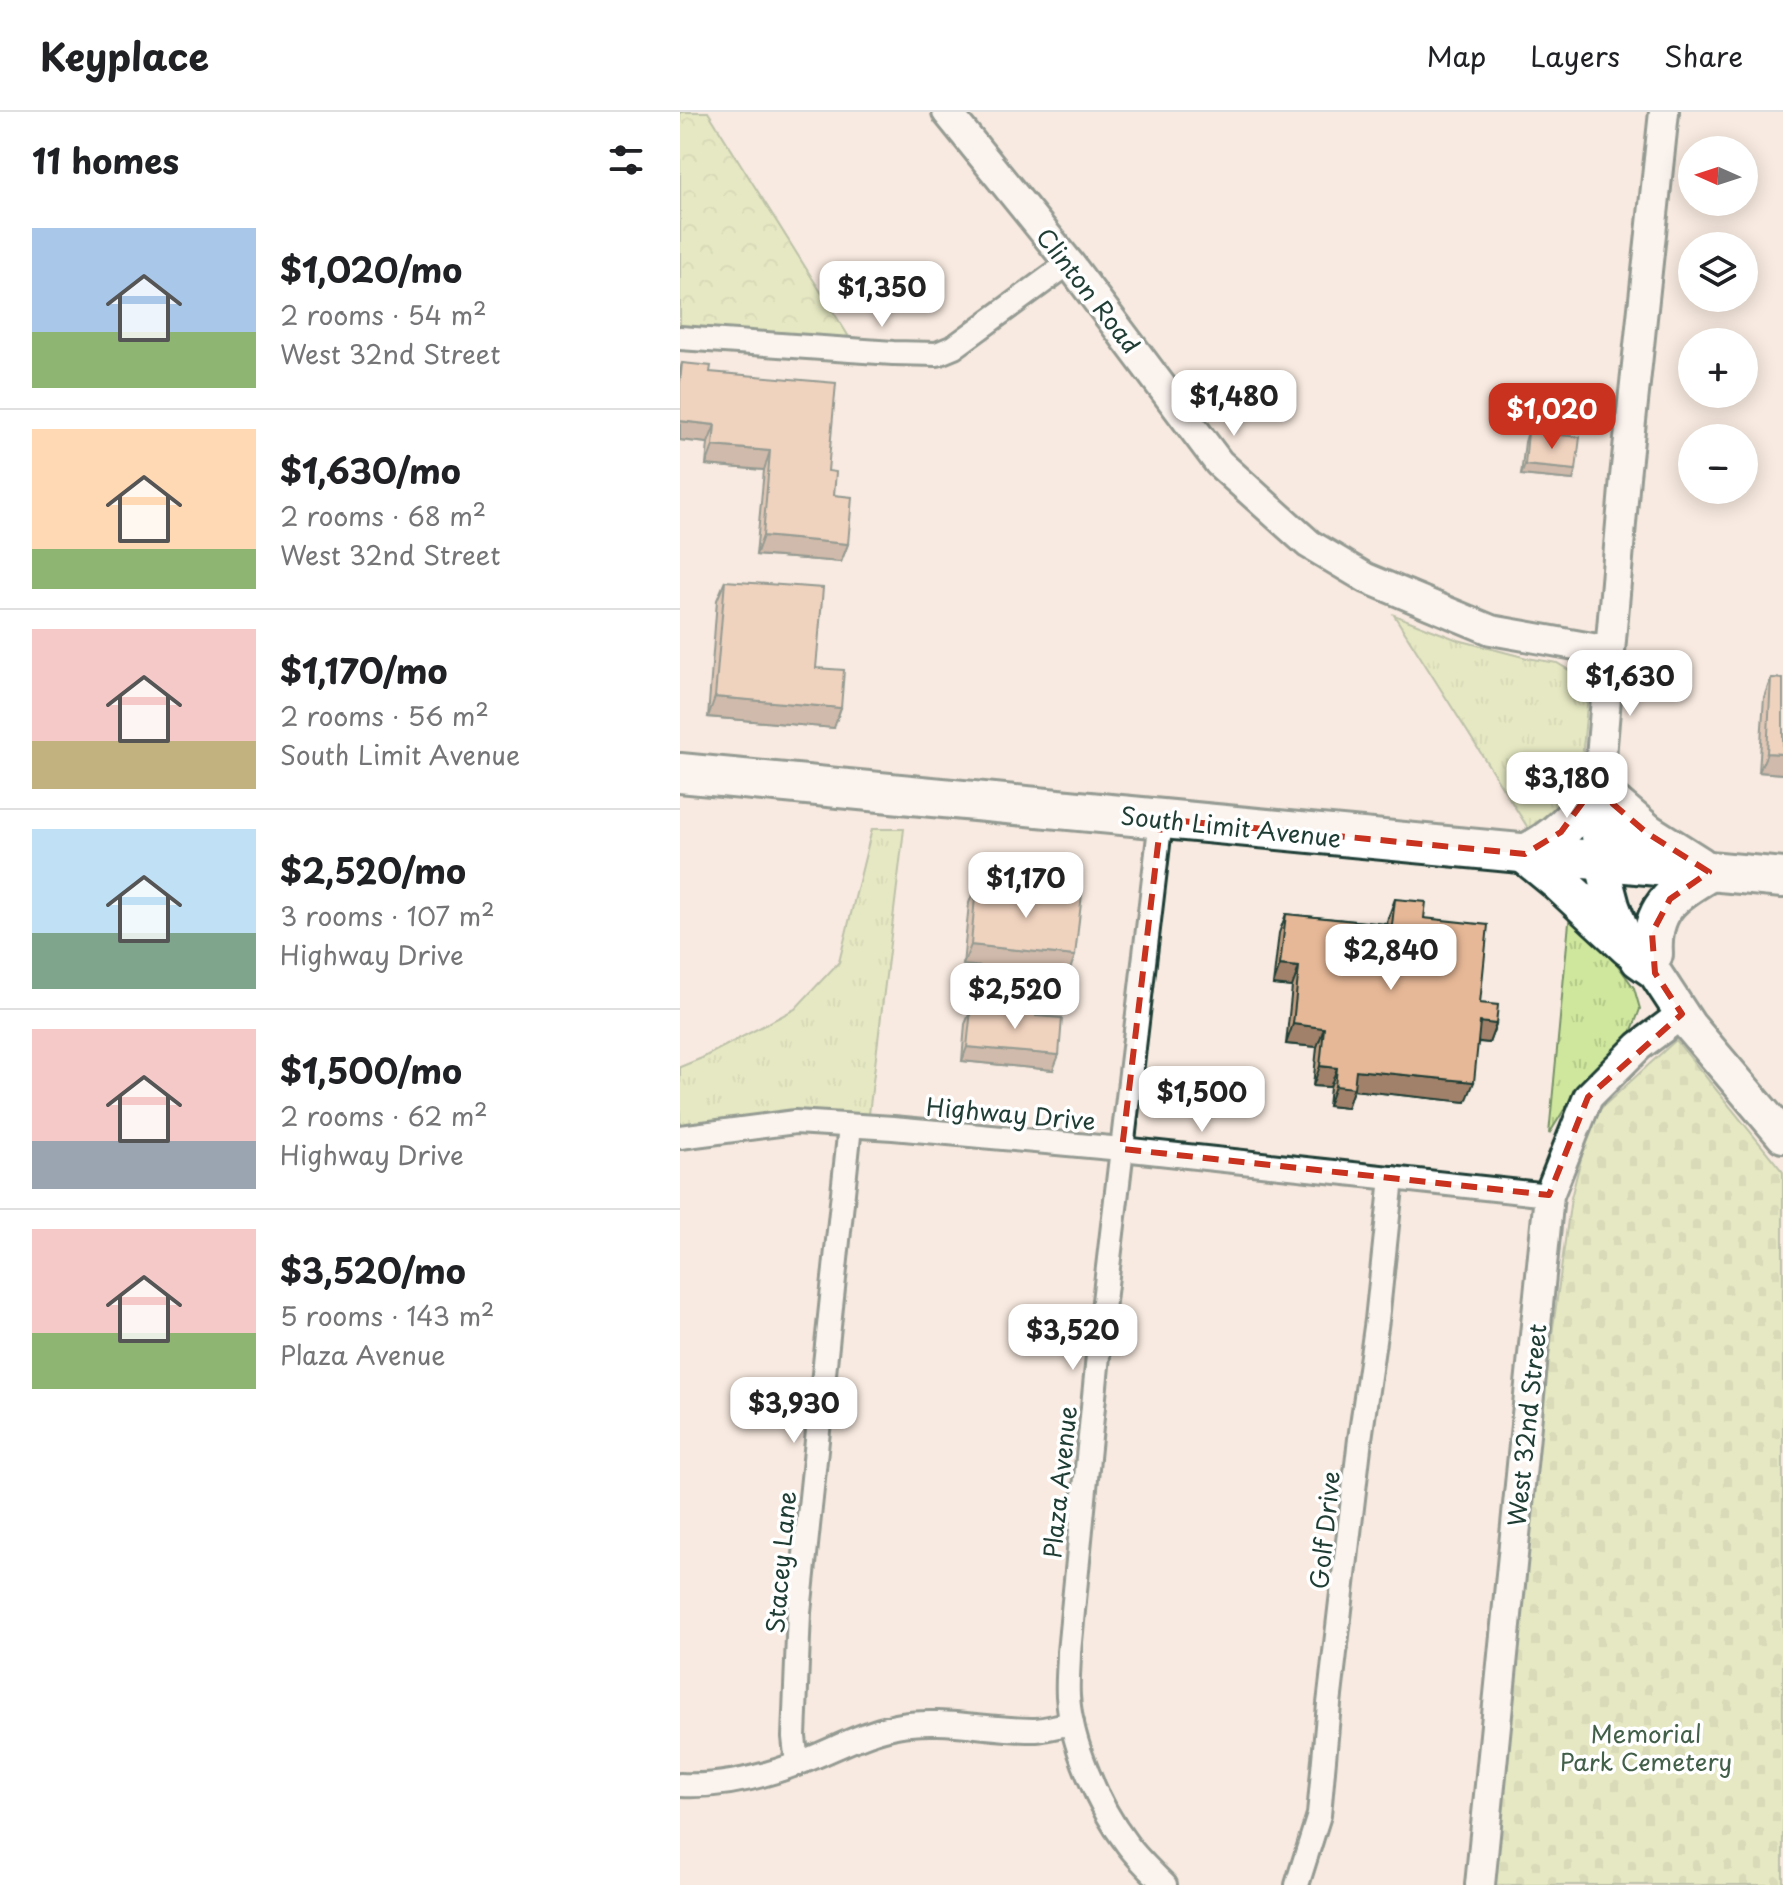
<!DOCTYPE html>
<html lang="en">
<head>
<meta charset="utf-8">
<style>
  body { margin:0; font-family:"Playpen Sans",sans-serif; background:#f2f2f2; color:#202124; height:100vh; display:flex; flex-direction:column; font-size:30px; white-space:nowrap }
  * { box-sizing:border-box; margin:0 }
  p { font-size:26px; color:#757577 }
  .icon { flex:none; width:44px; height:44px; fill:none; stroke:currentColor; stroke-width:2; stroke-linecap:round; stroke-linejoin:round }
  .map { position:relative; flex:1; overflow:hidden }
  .sheet { display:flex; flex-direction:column; background:#fff; width:680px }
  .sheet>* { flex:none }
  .needle { width:52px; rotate:273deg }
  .tools { position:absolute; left:998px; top:24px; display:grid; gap:16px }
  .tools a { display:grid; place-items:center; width:80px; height:80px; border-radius:50%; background:#fff; box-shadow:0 4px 20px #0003; font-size:40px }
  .price { position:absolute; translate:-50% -68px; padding:0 18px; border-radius:16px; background:#fff; color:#222; font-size:26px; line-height:52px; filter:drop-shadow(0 2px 4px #0008) }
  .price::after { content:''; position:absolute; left:50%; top:48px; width:24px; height:18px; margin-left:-12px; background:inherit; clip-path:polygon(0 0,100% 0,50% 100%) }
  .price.active { background:#c8321e; color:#fff }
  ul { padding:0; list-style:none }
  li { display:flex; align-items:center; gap:24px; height:200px; padding:0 32px }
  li+li { border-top:2px solid #e0e0e0 }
  li span { display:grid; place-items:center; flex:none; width:224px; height:160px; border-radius:0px; color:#555 }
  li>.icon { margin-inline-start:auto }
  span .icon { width:96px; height:96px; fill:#fffc; stroke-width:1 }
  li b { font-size:34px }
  h2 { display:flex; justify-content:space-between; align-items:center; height:96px; padding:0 32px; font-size:34px }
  header { display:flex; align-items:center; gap:48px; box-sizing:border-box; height:112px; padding:0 40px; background:#fff; border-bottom:2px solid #e0e0e0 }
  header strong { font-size:38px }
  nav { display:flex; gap:44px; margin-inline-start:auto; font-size:28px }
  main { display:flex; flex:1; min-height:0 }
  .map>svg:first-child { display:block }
  .grass { fill:url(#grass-tufts); stroke:#779268; stroke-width:2 }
  .forest { fill:url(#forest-crowns); stroke:#779268; stroke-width:2 }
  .cemetery { fill:url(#cemetery-stones); stroke:#779268; stroke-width:2 }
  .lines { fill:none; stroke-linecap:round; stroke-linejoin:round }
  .minor-casing { stroke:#1f3d34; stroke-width:28 }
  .tertiary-casing { stroke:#1f3d34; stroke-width:34 }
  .secondary-casing { stroke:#1f3d34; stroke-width:38 }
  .trunk-casing { stroke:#1f3d34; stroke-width:44 }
  .minor { stroke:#fff; stroke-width:22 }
  .tertiary { stroke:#fff; stroke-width:28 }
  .secondary { stroke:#fff; stroke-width:32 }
  .trunk { stroke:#fff; stroke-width:38 }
  .wall { fill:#c69e82; stroke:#1f3d34; stroke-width:2 }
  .shaded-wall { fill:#a1816a; stroke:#1f3d34; stroke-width:2 }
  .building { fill:#e6b897; stroke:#1f3d34; stroke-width:2 }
  .marked { fill:none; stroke:#c8321e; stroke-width:6; stroke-dasharray:16 10; stroke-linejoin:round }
  .labels { text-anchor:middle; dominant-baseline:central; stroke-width:7; stroke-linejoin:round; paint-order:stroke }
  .street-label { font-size:24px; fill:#1f3d34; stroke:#fff }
  .park-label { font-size:24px; fill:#425f49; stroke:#fff }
</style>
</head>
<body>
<header>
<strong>Keyplace</strong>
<nav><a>Map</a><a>Layers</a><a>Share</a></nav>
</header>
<main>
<section class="sheet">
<h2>11 homes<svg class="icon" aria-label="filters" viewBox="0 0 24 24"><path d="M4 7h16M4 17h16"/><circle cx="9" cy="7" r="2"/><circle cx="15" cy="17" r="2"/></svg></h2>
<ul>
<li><span style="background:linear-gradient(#a9c7e8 65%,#8fb573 0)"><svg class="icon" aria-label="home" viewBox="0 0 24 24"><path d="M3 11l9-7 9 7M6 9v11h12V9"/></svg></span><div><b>$1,020/mo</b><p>2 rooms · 54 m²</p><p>West 32nd Street</p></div></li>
<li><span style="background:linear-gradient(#ffd9b3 75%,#8fb573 0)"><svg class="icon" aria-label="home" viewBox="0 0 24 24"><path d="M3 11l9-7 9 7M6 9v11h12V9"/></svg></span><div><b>$1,630/mo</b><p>2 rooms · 68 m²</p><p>West 32nd Street</p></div></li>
<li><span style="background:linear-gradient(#f6c9c9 70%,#c2b280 0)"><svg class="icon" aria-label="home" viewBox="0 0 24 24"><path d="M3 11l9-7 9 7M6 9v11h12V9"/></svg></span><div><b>$1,170/mo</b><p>2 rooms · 56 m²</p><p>South Limit Avenue</p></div></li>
<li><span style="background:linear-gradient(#bfe0f5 65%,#7fa58c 0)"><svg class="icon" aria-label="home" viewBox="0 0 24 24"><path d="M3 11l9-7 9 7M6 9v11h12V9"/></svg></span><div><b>$2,520/mo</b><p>3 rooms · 107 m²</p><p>Highway Drive</p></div></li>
<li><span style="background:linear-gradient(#f6c9c9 70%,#9aa5b1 0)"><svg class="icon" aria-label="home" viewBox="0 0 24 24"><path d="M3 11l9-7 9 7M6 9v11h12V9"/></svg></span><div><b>$1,500/mo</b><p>2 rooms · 62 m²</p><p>Highway Drive</p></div></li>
<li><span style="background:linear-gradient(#f6c9c9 65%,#8fb573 0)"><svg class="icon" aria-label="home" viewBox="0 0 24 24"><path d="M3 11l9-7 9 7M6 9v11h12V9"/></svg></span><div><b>$3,520/mo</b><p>5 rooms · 143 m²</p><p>Plaza Avenue</p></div></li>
</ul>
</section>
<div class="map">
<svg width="1103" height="1773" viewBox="0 0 1103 1773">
  <defs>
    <pattern id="grass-tufts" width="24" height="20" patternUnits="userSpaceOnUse" patternTransform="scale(2)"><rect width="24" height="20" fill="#cfe79d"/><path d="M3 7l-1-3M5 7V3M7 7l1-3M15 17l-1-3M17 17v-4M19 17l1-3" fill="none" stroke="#b1c788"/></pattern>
    <pattern id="forest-crowns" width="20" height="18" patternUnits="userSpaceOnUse" patternTransform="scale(2)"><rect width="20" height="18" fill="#cfe79d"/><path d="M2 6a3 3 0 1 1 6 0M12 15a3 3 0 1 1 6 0" fill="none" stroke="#b1c788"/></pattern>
    <pattern id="cemetery-stones" width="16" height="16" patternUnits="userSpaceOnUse" patternTransform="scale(2)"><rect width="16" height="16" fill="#cfe79d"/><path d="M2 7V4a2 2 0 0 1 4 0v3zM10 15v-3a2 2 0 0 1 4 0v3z" fill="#b1c788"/></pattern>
  </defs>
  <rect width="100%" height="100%" fill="#f8eae0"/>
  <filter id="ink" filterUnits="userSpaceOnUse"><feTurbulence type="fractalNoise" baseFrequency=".0125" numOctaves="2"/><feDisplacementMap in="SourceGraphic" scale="16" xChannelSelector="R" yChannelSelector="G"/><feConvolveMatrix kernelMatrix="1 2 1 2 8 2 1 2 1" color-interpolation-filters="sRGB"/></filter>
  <g filter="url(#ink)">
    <!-- grass -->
    <g class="grass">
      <polygon points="714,503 778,528 847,546 877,551 897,563 908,582 899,682 868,717 848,716"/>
      <polygon points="192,717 224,717 189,1002 0,1020 0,955 22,946 115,897 159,850"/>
      <polygon points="890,800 917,824 954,876 960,897 948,929 899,974 869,1022"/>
    </g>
    <!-- forest -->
    <polygon class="forest" points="0,0 28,0 176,236 0,219"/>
    <!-- cemetery -->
    <polygon class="cemetery" points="996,928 1103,1060 1103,1773 814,1773 866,1266 891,1086 904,1035 919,998"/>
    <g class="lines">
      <!-- minor casing -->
      <g class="minor-casing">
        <g id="minor">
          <polyline points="0,226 213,241 257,242 274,235 389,151"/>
          <path d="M481,707L420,1223L389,1540C389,1554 387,1569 388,1584C391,1631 418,1694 447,1732C458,1747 472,1760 485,1773"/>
          <polyline points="0,1025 115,1010 213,1016 442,1037 869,1083"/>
          <polyline points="117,1652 114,1625 119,1500 170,1014"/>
          <path d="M0,1673C39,1675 82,1665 119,1651C151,1639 182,1621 216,1614C262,1605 310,1619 356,1618C368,1617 380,1613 392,1611"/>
          <polyline points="617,1773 639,1703 649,1592 680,1327 697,1208 712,1066"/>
        </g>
      </g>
      <!-- tertiary casing -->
      <g class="tertiary-casing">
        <g id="tertiary">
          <polyline points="267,0 389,151 539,351 629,432 686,466 811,518 929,539"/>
          <polyline points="927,683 933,692 941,752"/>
          <path d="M921,749C914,720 911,697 919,668L945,365L984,0"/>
          <polyline points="800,1773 869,1083 908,985 959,934 1002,902"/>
        </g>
      </g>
      <!-- secondary casing -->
      <g class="secondary-casing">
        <polyline id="secondary" points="921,749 933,794 949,835 958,849 975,861 1009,913 1103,1024"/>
      </g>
      <!-- trunk casing -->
      <g class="trunk-casing">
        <g id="trunk">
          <polyline points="0,661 1103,766"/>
          <path d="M916,680C895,706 876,727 845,742L878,769L949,835"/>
          <polyline points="933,692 967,721 1019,754"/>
          <path d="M973,842C970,797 992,781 1029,760"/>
        </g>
      </g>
      <!-- minor -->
      <use href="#minor" class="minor"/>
      <!-- tertiary -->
      <use href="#tertiary" class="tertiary"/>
      <!-- secondary -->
      <use href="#secondary" class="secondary"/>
      <!-- trunk -->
      <use href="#trunk" class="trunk"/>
    </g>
    <!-- wall -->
    <g class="wall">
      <polygon points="2,251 30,260 148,359 168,432 161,450 76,443 84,358 26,353 28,331 0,328 0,257"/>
      <polygon points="848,320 893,368 841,363 845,330"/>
      <polygon points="45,469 136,556 154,616 28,605 37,488"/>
      <polygon points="1091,566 1103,567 1103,662 1079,660 1084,585"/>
      <polygon points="296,772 388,863 283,853 289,791"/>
      <polygon points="715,787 744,806 800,891 816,912 809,931 798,930 786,990 673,978 667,996 648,994 650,975 633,974 637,935 606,932 612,875 593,873 599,821 606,802 707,812 708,806"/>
      <polygon points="314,893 356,904 373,958 282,949 285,912 291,898 311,899"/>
    </g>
    <!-- shaded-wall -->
    <g class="shaded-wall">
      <polygon points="0,309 35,313 28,331 0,328"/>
      <polygon points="33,334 90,339 84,358 26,353"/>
      <polygon points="845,353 896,358 893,368 841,363"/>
      <polygon points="83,424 168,432 161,450 76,443"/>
      <polygon points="35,585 161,596 154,616 28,605"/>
      <polygon points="1087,641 1103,642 1103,662 1079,660"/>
      <polygon points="291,833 395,844 388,863 283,853"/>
      <polygon points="600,853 619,855 612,875 593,873"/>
      <polygon points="800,910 816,912 809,931 793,929"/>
      <polygon points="613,912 644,916 637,935 606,932"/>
      <polygon points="287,935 379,943 373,958 282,949"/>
      <polygon points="640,954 657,956 650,975 633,974"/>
      <polygon points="676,958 794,970 786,990 673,978 667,996 648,994 655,974"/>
    </g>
    <!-- building -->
    <g class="building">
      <polygon points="2,251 31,254 30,260 156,271 148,359 156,360 154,383 172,385 168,432 83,424 90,339 33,334 35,313 0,309 0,271"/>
      <polygon points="848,320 900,325 896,358 845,353"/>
      <polygon points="45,469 143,476 136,556 164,558 161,596 35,585"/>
      <polygon points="1091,566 1103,567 1103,642 1087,641"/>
      <polygon points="296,772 402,782 395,844 291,833"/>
      <polygon points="715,787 746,790 744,806 808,813 800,891 818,893 816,912 800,910 794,970 676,958 674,976 655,974 657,956 640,954 644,916 613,912 619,855 600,853 606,802 712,813"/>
      <polygon points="314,893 357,897 356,904 382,906 379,943 287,935 291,898 313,900"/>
    </g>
  </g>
  <!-- marked area -->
  <path d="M0 0H1103V1773H0ZM919,668L933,692L967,721L1029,760L990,787L972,821L975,861L1002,902L908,985L869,1083L442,1037L481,707L845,742L881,720Z" fill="#f8eae0" fill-opacity=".55" fill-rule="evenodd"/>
  <path class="marked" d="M919,668L933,692L967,721L1029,760L990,787L972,821L975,861L1002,902L908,985L869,1083L442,1037L481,707L845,742L881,720Z"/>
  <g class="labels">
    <!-- street labels -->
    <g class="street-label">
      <text transform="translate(409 178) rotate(52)">Clinton Road</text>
      <text transform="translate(551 714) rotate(6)">South Limit Avenue</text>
      <text transform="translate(331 1001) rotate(5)">Highway Drive</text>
      <text transform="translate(846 1313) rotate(-84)">West 32nd Street</text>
      <text transform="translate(379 1370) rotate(-84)">Plaza Avenue</text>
      <text transform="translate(644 1418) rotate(-84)">Golf Drive</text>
      <text transform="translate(100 1450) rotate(-85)">Stacey Lane</text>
    </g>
    <!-- park labels -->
    <g class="park-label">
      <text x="966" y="1621">Memorial<tspan x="966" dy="28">Park Cemetery</tspan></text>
    </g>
  </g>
</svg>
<div class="tools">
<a><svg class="needle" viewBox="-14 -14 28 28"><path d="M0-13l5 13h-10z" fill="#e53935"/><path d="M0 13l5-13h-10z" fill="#757577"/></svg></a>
<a><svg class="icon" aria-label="layers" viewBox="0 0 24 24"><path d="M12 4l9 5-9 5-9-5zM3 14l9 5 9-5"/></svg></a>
<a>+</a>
<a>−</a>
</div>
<b class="price" style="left:202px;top:217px">$1,350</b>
<b class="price" style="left:554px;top:326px">$1,480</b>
<b class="price active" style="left:872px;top:339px">$1,020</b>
<b class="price" style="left:950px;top:606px">$1,630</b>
<b class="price" style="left:887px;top:708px">$3,180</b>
<b class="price" style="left:346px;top:808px">$1,170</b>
<b class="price" style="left:711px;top:880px">$2,840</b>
<b class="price" style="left:335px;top:919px">$2,520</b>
<b class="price" style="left:522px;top:1022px">$1,500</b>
<b class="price" style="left:393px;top:1260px">$3,520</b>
<b class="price" style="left:114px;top:1333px">$3,930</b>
</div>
</main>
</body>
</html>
